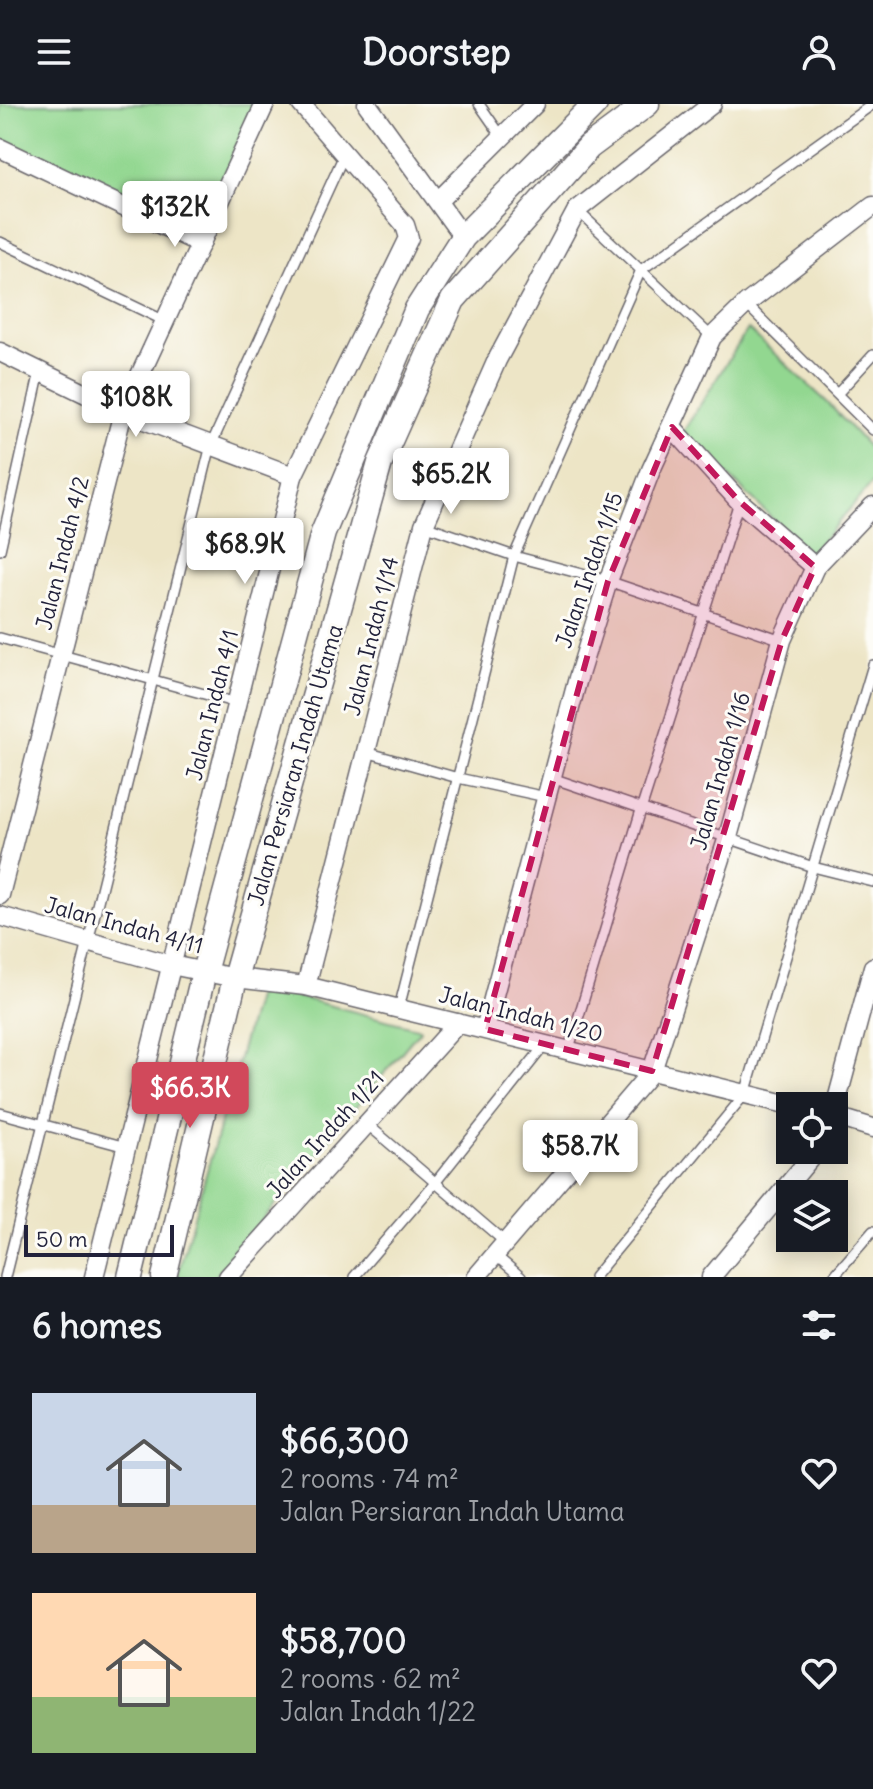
<!DOCTYPE html>
<html lang="en">
<head>
<meta charset="utf-8">
<style>
  body { margin:0; font-family:Delius,sans-serif; background:#242831; color:#f1f3f6; height:100vh; display:flex; flex-direction:column; font-size:30px; white-space:nowrap }
  * { box-sizing:border-box; margin:0 }
  p { font-size:26px; color:#9ea1a6 }
  .icon { flex:none; width:44px; height:44px; fill:none; stroke:currentColor; stroke-width:2; stroke-linecap:round; stroke-linejoin:round }
  .map { position:relative; height:1173px; overflow:hidden }
  .side { display:flex; flex-direction:column; background:#171b24; flex:1 }
  .side>* { flex:none }
  .controls { position:absolute; left:776px; top:988px; display:grid; gap:16px }
  .controls a { display:grid; place-items:center; width:72px; height:72px; border-radius:0px; background:#171b24; box-shadow:0 4px 20px #0003; font-size:40px }
  .scale { position:absolute; left:24px; bottom:20px; width:150px; box-sizing:border-box; padding-left:8px; border:4px solid #22223b; border-top:0; font-size:22px; line-height:28px; white-space:nowrap; color:#22223b; -webkit-text-stroke:6px #fdfcf7; paint-order:stroke }
  .price { position:absolute; translate:-50% -68px; padding:0 18px; border-radius:8px; background:#fff; color:#222; font-size:26px; line-height:52px; filter:drop-shadow(0 2px 4px #0008) }
  .price::after { content:''; position:absolute; left:50%; top:48px; width:24px; height:18px; margin-left:-12px; background:inherit; clip-path:polygon(0 0,100% 0,50% 100%) }
  .price.on { background:#d1495b; color:#fff }
  ul { padding:0; list-style:none }
  li { display:flex; align-items:center; gap:24px; height:200px; padding:0 32px }
  li span { display:grid; place-items:center; flex:none; width:224px; height:160px; border-radius:0px; color:#555 }
  li>.icon { margin-inline-start:auto }
  span .icon { width:96px; height:96px; fill:#fffc; stroke-width:1 }
  li b { font-size:34px }
  h2 { display:flex; justify-content:space-between; align-items:center; height:96px; padding:0 32px; font-size:34px }
  header { display:flex; justify-content:space-between; align-items:center; height:104px; padding:0 32px; background:#171b24; font-size:36px; font-weight:800 }
  .map>svg:first-child { display:block }
  .green { fill:#92d790; stroke:#5a7c66; stroke-width:2 }
  .lines { fill:none; stroke-linecap:round; stroke-linejoin:round }
  .service-casing { stroke:#69666c; stroke-width:12 }
  .minor-casing { stroke:#69666c; stroke-width:21 }
  .secondary-casing { stroke:#69666c; stroke-width:27 }
  .service { stroke:#fff; stroke-width:9 }
  .minor { stroke:#fff; stroke-width:18 }
  .secondary { stroke:#fff; stroke-width:24 }
  .marked { fill:#c2185b; fill-opacity:0.2; stroke:#c2185b; stroke-width:6; stroke-dasharray:16 10; stroke-linejoin:round }
  .labels { text-anchor:middle; dominant-baseline:central; stroke-width:6; stroke-linejoin:round; paint-order:stroke }
  .street-label { font-size:22px; fill:#22223b; stroke:#fdfcf7 }
</style>
</head>
<body>
<header><svg class="icon" aria-label="menu" viewBox="0 0 24 24"><path d="M4 6h16M4 12h16M4 18h16"/></svg>Doorstep<svg class="icon" aria-label="person" viewBox="0 0 24 24"><circle cx="12" cy="8" r="4"/><path d="M4 21q1-7 8-7t8 7"/></svg></header>
<div class="map">
<svg width="873" height="1173" viewBox="0 0 873 1173">
  <rect width="100%" height="100%" fill="#fdfcf7"/>
  <filter id="ink" filterUnits="userSpaceOnUse"><feTurbulence type="fractalNoise" baseFrequency=".0125" numOctaves="2"/><feDisplacementMap in="SourceGraphic" scale="16" xChannelSelector="R" yChannelSelector="G"/><feConvolveMatrix kernelMatrix="1 2 1 2 8 2 1 2 1" color-interpolation-filters="sRGB"/></filter>
  <filter id="wash" filterUnits="userSpaceOnUse"><feTurbulence type="fractalNoise" baseFrequency=".006" numOctaves="4" result="noise"/><feDisplacementMap in="SourceGraphic" scale="32" xChannelSelector="R" yChannelSelector="G"/><feGaussianBlur stdDeviation="1.8" result="paint"/><feColorMatrix in="noise" values="0 0 0 0 0 0 0 0 0 0 0 0 0 0 0 0 0 1.4 0 .05"/><feComposite in="paint" operator="in"/></filter>
  <g filter="url(#wash)">
    <rect width="100%" height="100%" fill="#ede5c6"/>
    <!-- green -->
    <g class="green">
      <polygon points="0,0 264,0 197,133 0,38"/>
      <polygon points="748,225 828,299 873,348 873,378 810,451 683,328"/>
      <polygon points="259,883 421,925 215,1173 177,1173"/>
    </g>
  </g>
  <g filter="url(#ink)">
    <g class="lines">
      <!-- service casing -->
      <g class="service-casing">
        <g id="service">
          <polyline points="479,0 502,33"/>
          <polyline points="577,106 712,233"/>
          <polyline points="0,138 165,217"/>
          <polyline points="746,200 873,326"/>
          <polyline points="838,289 873,251"/>
          <polyline points="424,421 514,452 608,477 782,536"/>
          <polyline points="0,446 40,267"/>
          <polyline points="0,534 237,599"/>
          <polyline points="366,648 458,674 546,693"/>
          <polyline points="552,674 813,763 873,778"/>
          <polyline points="399,904 514,452 641,166 873,0"/>
          <polyline points="568,948 641,706 739,398"/>
          <polyline points="0,1009 126,1043"/>
          <polyline points="367,1020 506,1139"/>
          <polyline points="495,1151 521,1173"/>
          <polyline points="5,1173 211,341 344,51"/>
          <polyline points="354,1173 435,1079 544,942"/>
          <polyline points="594,1173 745,990 873,561"/>
          <polyline points="833,1173 873,1127"/>
        </g>
      </g>
      <!-- minor casing -->
      <g class="minor-casing">
        <g id="minor">
          <polyline points="367,0 463,133"/>
          <polyline points="0,44 201,140"/>
          <polyline points="438,97 535,0"/>
          <polyline points="0,248 123,308 293,372"/>
          <polyline points="672,323 739,397 815,463"/>
          <polyline points="0,791 123,308 265,0"/>
          <polyline points="0,812 171,861 235,874 306,882 794,1002"/>
          <polyline points="306,882 424,421 497,256 577,106 712,0"/>
          <polyline points="485,925 578,574 608,477 651,366 712,233 746,200 873,102"/>
          <polyline points="834,1007 873,863"/>
          <polyline points="834,1012 873,1024"/>
          <polyline points="94,1173 293,372 409,134 405,121 301,0"/>
          <polyline points="228,1173 458,919"/>
          <polyline points="476,1173 652,967 728,733 782,536 815,463 873,402"/>
          <polyline points="711,1173 817,1046"/>
        </g>
      </g>
      <!-- secondary casing -->
      <g class="secondary-casing">
        <g id="secondary">
          <polyline points="130,1173 204,868 323,429 417,205 463,133 595,0"/>
          <polyline points="164,1173 235,874 380,359 453,196 589,43 647,0"/>
        </g>
      </g>
      <!-- service -->
      <use href="#service" class="service"/>
      <!-- minor -->
      <use href="#minor" class="minor"/>
      <!-- secondary -->
      <use href="#secondary" class="secondary"/>
    </g>
  </g>
  <!-- marked area -->
  <path class="marked" d="M672,323L739,397L815,463L782,536L652,967L485,925L608,477Z"/>
  <g class="labels">
    <!-- street labels -->
    <g class="street-label">
      <text transform="translate(62 449) rotate(-76)">Jalan Indah 4/2</text>
      <text transform="translate(589 466) rotate(-71)">Jalan Indah 1/15</text>
      <text transform="translate(371 532) rotate(-76)">Jalan Indah 1/14</text>
      <text transform="translate(212 601) rotate(-76)">Jalan Indah 4/1</text>
      <text transform="translate(295 661) rotate(-74)">Jalan Persiaran Indah Utama</text>
      <text transform="translate(720 667) rotate(-74)">Jalan Indah 1/16</text>
      <text transform="translate(124 821) rotate(15)">Jalan Indah 4/11</text>
      <text transform="translate(521 910) rotate(14)">Jalan Indah 1/20</text>
      <text transform="translate(325 1030) rotate(-48)">Jalan Indah 1/21</text>
    </g>
  </g>
</svg>
<div class="controls">
<a><svg class="icon" aria-label="locate" viewBox="0 0 24 24"><circle cx="12" cy="12" r="6"/><path d="M12 2v4M12 18v4M2 12h4M18 12h4"/></svg></a>
<a><svg class="icon" aria-label="layers" viewBox="0 0 24 24"><path d="M12 4l9 5-9 5-9-5zM3 14l9 5 9-5"/></svg></a>
</div>
<div class="scale">50 m</div>
<b class="price" style="left:175px;top:145px">$132K</b>
<b class="price" style="left:136px;top:335px">$108K</b>
<b class="price" style="left:451px;top:412px">$65.2K</b>
<b class="price" style="left:245px;top:482px">$68.9K</b>
<b class="price on" style="left:190px;top:1026px">$66.3K</b>
<b class="price" style="left:580px;top:1084px">$58.7K</b>
</div>
<section class="side">
<h2>6 homes<svg class="icon" aria-label="filters" viewBox="0 0 24 24"><path d="M4 7h16M4 17h16"/><circle cx="9" cy="7" r="2"/><circle cx="15" cy="17" r="2"/></svg></h2>
<ul>
<li><span style="background:linear-gradient(#c9d6e8 70%,#b9a48a 0)"><svg class="icon" aria-label="home" viewBox="0 0 24 24"><path d="M3 11l9-7 9 7M6 9v11h12V9"/></svg></span><div><b>$66,300</b><p>2 rooms · 74 m²</p><p>Jalan Persiaran Indah Utama</p></div><svg class="icon" aria-label="heart" viewBox="0 0 24 24"><path d="M12 20l-8-8c-3-5 5-10 8-4 3-6 11-1 8 4z"/></svg></li>
<li><span style="background:linear-gradient(#ffd9b3 65%,#8fb573 0)"><svg class="icon" aria-label="home" viewBox="0 0 24 24"><path d="M3 11l9-7 9 7M6 9v11h12V9"/></svg></span><div><b>$58,700</b><p>2 rooms · 62 m²</p><p>Jalan Indah 1/22</p></div><svg class="icon" aria-label="heart" viewBox="0 0 24 24"><path d="M12 20l-8-8c-3-5 5-10 8-4 3-6 11-1 8 4z"/></svg></li>
</ul>
</section>
</body>
</html>
